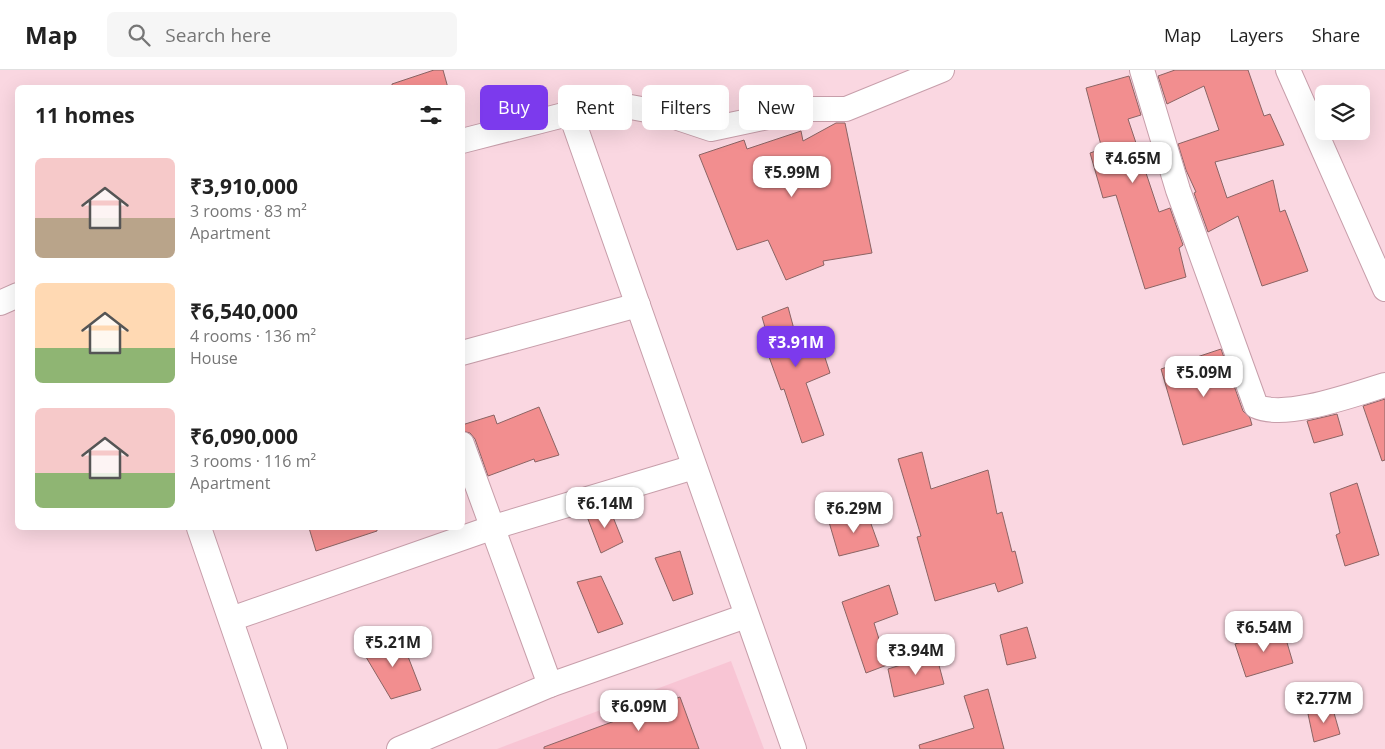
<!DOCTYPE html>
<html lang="en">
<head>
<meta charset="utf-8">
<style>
  body { margin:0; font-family:"Open Sans",sans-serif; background:#f6f6f6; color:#222; height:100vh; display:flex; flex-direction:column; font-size:19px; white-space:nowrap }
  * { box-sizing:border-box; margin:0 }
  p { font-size:16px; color:#767676 }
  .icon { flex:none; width:28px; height:28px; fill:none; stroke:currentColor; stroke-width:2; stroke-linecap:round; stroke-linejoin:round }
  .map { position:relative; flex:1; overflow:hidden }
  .sheet { position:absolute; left:15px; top:15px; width:450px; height:445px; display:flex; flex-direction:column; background:#fff; border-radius:8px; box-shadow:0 5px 20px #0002 }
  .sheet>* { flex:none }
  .guide { position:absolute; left:480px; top:15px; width:475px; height:45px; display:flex; gap:10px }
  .buttons { position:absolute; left:1315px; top:15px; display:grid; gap:10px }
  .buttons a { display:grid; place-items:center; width:55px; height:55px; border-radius:8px; background:#fff; box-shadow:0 5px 20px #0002; font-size:25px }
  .price { position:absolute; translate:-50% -42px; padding:0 11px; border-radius:10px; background:#fff; color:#222; font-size:16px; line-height:32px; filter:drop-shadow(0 1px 2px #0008) }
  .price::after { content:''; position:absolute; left:50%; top:30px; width:15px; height:11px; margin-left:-8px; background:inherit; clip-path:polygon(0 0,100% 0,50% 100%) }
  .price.active { background:#7c3aed; color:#fff }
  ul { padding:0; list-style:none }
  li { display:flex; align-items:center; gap:15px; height:125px; padding:0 20px }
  li span { display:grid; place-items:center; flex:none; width:140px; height:100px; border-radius:8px; color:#555 }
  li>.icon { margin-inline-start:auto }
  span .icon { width:60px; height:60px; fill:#fffc; stroke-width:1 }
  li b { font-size:21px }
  h2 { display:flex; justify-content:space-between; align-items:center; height:60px; padding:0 20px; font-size:21px }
  .pill { padding:0 18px; border-radius:8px; background:#fff; box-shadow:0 5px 20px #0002; font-size:18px; line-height:45px }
  .pill.active { background:#7c3aed; color:#fff }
  header { display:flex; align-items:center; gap:30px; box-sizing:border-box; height:70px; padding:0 25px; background:#fff; border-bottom:1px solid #e0e0e0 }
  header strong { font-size:24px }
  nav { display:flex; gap:28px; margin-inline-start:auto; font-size:18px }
  .search { width:350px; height:45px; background:#f6f6f6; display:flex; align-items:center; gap:12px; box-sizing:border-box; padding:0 18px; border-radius:8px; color:#767676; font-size:19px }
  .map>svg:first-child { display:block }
  .built { fill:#f8c5d4 }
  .building { fill:#f28e8f; stroke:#8b6464 }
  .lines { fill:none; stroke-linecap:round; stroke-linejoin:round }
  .minor-casing { stroke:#c79eaa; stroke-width:26 }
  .minor { stroke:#fff; stroke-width:24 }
</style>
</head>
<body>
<header>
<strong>Map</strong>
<div class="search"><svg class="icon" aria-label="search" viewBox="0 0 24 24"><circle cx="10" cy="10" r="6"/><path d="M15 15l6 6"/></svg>Search here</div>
<nav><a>Map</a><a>Layers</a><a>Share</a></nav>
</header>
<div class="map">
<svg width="1385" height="679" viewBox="0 0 1385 679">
  <rect width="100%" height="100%" fill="#fad7e1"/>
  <!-- built -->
  <polygon class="built" points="731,591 764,679 497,679"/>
  <!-- building -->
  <g class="building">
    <polygon points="434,0 443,0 448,18 392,18 392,14"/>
    <polygon points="1175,0 1248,0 1264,46 1270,44 1284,75 1215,92 1227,128 1273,110 1280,142 1285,140 1308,201 1262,216 1238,146 1208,162 1194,123 1196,122 1186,100 1178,74 1219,60 1204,16 1167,34 1158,6"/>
    <polygon points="1129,6 1141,45 1128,49 1159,142 1170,138 1183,175 1179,178 1186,207 1145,219 1116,125 1103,128 1090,83 1102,79 1086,18"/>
    <polygon points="836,53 845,53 872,183 823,191 824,195 786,210 768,170 737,180 699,85 744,70 747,79 801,61 803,71"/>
    <polygon points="788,237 795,263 815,257 830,303 806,313 824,365 802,373 784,319 781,320 764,273 769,271 762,247"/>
    <polygon points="1221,279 1243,341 1250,348 1252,355 1183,375 1161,299"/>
    <polygon points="1385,329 1385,390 1382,391 1363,336"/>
    <polygon points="539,337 559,385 535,392 534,389 488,406 475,369 470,363 462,361 462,355 494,345 497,354"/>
    <polygon points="1337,344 1343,365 1314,373 1307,351"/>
    <polygon points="922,382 931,419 988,400 997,444 1002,442 1012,482 1015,481 1023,513 998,522 995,513 935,531 917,467 921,466 898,389"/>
    <polygon points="1357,413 1379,485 1345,496 1336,465 1340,463 1330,423"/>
    <polygon points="609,437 623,472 601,483 586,444"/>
    <polygon points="866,440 879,476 839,486 829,452"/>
    <polygon points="309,458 377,458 377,461 316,481"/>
    <polygon points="680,481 693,524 673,531 655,488"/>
    <polygon points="601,506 623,554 598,563 577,512"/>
    <polygon points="889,515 898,544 874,553 887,595 866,603 842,532"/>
    <polygon points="1027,557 1036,588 1007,595 1000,565"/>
    <polygon points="1283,559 1293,593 1246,607 1235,574"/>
    <polygon points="400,566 421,620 391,629 363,582"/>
    <polygon points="936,584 944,614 894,627 888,599"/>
    <polygon points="988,619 1004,679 920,679 919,675 974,658 964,626"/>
    <polygon points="680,627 699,679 544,679 544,677"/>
    <polygon points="1332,636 1340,664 1314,672 1308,644"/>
  </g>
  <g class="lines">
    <!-- minor casing -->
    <g class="minor-casing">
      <g id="minor">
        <path d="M1142,0L1178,120L1256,336C1285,350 1355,324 1385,315"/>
        <polyline points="1288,0 1385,219"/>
        <polyline points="570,42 794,679"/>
        <polyline points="462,71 599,36 625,36 663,43 711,59 791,42 811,39 846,39 942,0"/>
        <polyline points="0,233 18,225"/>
        <polyline points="462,283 638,235"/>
        <polyline points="462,374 550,615"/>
        <polyline points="199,458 275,679"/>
        <polyline points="231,549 494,457 694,397"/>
        <polyline points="399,679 550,615 746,546"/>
      </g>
    </g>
    <!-- minor -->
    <use href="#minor" class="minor"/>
  </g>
</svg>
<div class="buttons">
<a><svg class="icon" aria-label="layers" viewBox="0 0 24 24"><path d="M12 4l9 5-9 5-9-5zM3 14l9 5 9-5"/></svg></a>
</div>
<b class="price" style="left:1133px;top:114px">₹4.65M</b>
<b class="price" style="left:792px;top:128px">₹5.99M</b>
<b class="price active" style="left:796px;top:298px">₹3.91M</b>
<b class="price" style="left:1204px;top:328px">₹5.09M</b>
<b class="price" style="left:605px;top:459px">₹6.14M</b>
<b class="price" style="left:854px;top:464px">₹6.29M</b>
<b class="price" style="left:1264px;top:583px">₹6.54M</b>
<b class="price" style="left:393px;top:598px">₹5.21M</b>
<b class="price" style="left:916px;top:606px">₹3.94M</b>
<b class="price" style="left:1324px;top:654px">₹2.77M</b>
<b class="price" style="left:639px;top:662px">₹6.09M</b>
<div class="guide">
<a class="pill active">Buy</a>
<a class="pill">Rent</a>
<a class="pill">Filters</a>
<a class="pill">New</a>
</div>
<section class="sheet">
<h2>11 homes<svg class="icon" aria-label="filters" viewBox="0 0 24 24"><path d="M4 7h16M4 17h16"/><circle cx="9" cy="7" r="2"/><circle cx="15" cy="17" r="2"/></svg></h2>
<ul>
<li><span style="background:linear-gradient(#f6c9c9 60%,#b9a48a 0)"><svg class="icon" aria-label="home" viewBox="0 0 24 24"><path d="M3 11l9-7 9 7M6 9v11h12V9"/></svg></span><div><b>₹3,910,000</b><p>3 rooms · 83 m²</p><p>Apartment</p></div></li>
<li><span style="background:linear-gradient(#ffd9b3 65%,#8fb573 0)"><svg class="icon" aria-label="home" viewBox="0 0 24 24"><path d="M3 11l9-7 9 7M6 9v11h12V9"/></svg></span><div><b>₹6,540,000</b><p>4 rooms · 136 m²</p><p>House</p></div></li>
<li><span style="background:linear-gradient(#f6c9c9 65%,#8fb573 0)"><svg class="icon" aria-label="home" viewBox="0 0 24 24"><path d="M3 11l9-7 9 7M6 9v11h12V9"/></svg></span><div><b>₹6,090,000</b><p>3 rooms · 116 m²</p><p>Apartment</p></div></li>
</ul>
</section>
</div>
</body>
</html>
